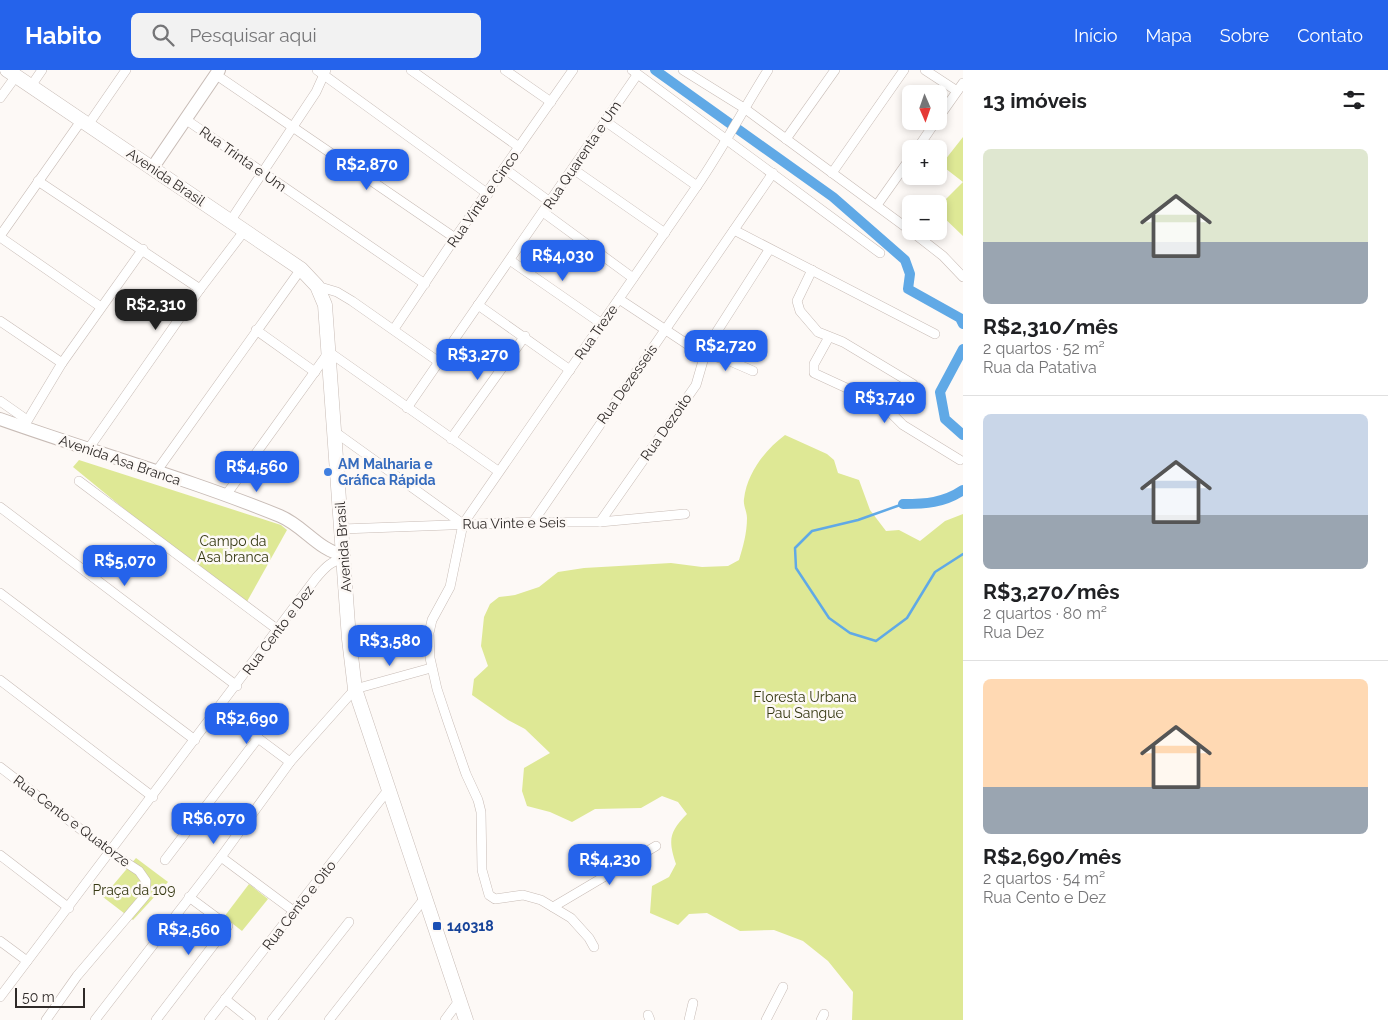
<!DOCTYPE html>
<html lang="pt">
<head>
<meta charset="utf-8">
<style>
  body { margin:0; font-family:Raleway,sans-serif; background:#f2f2f2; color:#202124; height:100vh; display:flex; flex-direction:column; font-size:19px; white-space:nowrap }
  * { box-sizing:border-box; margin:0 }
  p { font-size:16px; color:#757577 }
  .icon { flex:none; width:28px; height:28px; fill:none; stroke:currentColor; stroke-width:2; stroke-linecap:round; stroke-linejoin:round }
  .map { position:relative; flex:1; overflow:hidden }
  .side { display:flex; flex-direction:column; background:#fff; width:425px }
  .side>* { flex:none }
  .needle { width:32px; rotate:178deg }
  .tools { position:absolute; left:902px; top:15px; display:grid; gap:10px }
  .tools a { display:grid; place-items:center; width:45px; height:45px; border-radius:8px; background:#fff; box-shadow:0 2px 8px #0003; font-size:25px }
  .scale { position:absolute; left:15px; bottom:12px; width:70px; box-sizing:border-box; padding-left:5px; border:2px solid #2f2a28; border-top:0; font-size:14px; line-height:18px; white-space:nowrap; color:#2f2a28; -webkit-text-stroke:4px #fdf9f6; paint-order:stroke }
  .price { position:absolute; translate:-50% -42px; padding:0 11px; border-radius:10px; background:#2563eb; color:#fff; font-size:16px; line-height:32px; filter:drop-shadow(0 1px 2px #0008) }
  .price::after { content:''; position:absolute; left:50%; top:30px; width:15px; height:11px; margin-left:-8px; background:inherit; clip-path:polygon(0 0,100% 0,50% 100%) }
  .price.current { background:#222; color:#fff }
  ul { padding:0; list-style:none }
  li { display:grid; align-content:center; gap:10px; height:265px; padding:0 20px }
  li+li { border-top:1px solid #e0e0e0 }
  li span { display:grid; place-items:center; height:155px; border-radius:8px; color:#555 }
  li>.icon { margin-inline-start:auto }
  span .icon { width:90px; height:90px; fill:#fffc; stroke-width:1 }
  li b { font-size:21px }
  h2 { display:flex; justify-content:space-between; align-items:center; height:60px; padding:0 20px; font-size:21px }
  header { display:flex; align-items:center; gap:30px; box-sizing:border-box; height:70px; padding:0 25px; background:#2563eb; color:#fff }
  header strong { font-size:24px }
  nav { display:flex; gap:28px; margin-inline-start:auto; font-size:18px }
  .search { width:350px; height:45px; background:#f2f2f2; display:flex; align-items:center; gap:12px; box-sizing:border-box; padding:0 18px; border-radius:8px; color:#757577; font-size:19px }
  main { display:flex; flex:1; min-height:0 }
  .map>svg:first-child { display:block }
  .green { fill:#dee895 }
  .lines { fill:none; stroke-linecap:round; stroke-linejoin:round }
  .stream { stroke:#60a9e6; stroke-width:2.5 }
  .canal { stroke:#60a9e6; stroke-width:10 }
  .street-casing { stroke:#c8bcb6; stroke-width:10 }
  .secondary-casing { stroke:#c8bcb6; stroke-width:14 }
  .primary-casing { stroke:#c8bcb6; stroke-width:15 }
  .street { stroke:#fff; stroke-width:9 }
  .secondary { stroke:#fff; stroke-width:12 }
  .primary { stroke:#fff; stroke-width:14 }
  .shop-dot { fill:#3f7fe0; stroke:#fdf9f6; stroke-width:2 }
  .transit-dot { fill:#1a4fb4; stroke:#fdf9f6; stroke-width:2 }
  .labels { text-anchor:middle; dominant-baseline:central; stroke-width:5; stroke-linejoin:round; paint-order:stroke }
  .street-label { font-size:14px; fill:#2f2a28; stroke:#fdf9f6 }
  .shop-label { font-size:14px; font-weight:bold; fill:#366cbe; stroke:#fdf9f6; text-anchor:start }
  .park-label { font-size:14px; fill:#363913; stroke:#fdf9f6 }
  .transit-label { font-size:14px; font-weight:bold; fill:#164399; stroke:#fdf9f6; text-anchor:start }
</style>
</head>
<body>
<header>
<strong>Habito</strong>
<div class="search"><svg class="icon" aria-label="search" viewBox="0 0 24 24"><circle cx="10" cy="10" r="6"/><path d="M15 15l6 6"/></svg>Pesquisar aqui</div>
<nav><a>Início</a><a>Mapa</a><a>Sobre</a><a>Contato</a></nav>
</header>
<main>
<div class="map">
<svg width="963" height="950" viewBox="0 0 963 950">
  <rect width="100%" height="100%" fill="#fdf9f6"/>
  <!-- green -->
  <g class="green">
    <polygon points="963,67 963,166 939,143 939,136 963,112 941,95"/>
    <path d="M785,365L827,384L834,390L838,403L859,410L870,440L886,461L899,460L920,471L945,451L963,444V950H852L853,922L828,891L803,871L774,860L740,861L707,843L689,844L678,855L650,843L652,816L669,807L676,794C668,770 669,762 687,744L678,732L662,726L641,738L595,739L572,752L550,742L527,736L522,721L524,698L550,683L525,659L508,650L472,625L474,609L488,596L481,576L484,547L490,534L499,527L515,525L539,517L558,502L584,498L671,493L702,497L728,496L739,490C743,477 747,463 747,448C747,442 743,435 744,429C747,403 765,380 785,365Z"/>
    <polygon points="79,390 281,455 287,460 244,537 73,397"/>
    <polygon points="136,788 168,812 133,850 103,827"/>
    <polygon points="249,814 268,829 242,861 224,847"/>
  </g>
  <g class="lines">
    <!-- stream -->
    <polyline class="stream" points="903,434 858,450 812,461 795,478 796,498 829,548 850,563 876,571 907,548 935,502 963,484"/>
    <!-- canal -->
    <g class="canal">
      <polyline points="655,0 833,127 905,190 910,204 908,219 960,248 963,254"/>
      <polyline points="963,279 940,322 945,349 963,365"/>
      <path d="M903,434C925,434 944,433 963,420"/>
    </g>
    <!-- street casing -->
    <g class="street-casing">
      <g id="street">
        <polyline points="317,0 488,124"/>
        <polyline points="411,0 519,77"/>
        <polyline points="505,0 551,32"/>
        <polyline points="632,0 880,183"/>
        <polyline points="683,0 744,38 911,161"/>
        <polyline points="925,0 957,21"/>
        <polyline points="215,4 455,168"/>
        <polyline points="31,16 42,0"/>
        <polyline points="0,28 16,6"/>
        <polyline points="939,47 963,13"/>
        <polyline points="185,49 425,214"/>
        <polyline points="605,51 697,116"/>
        <polyline points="88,55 126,0"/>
        <polyline points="786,69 835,0"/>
        <polyline points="917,79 936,51"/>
        <polyline points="505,99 550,132"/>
        <polyline points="573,99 665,163"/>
        <polyline points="832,103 904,0"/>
        <polyline points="38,111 200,219"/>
        <polyline points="877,135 911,87"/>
        <polyline points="543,142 633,208"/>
        <polyline points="231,150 316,22 326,0"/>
        <polyline points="734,160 935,264"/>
        <polyline points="911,161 943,186 963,207"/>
        <polyline points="0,166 81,51"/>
        <polyline points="0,167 101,237"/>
        <polyline points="511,191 602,254"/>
        <polyline points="812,200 797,231 800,241 818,262 843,272 913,314"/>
        <polyline points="317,216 337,222 352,231 439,292"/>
        <polyline points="619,229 699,282 730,291 753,301"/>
        <polyline points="478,235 570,300"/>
        <polyline points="0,251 62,293"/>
        <polyline points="394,259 455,168 573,0"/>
        <polyline points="256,260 315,302"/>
        <polyline points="829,267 814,294 814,303 866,327 888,340 903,355 960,390"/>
        <polyline points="0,331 27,350"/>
        <polyline points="407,338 637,5"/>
        <polyline points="23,358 62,293 143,179"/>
        <polyline points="335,362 463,454"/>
        <polyline points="451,369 525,266"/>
        <polyline points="89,378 200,219 245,160"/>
        <polyline points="156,402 301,199"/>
        <polyline points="79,411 278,560"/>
        <polyline points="226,425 329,282 498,401"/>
        <polyline points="0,437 237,616"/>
        <polyline points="533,452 773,103"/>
        <polyline points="600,452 696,315 707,277 769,180"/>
        <polyline points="342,459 533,452 600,452 685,444"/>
        <polyline points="0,523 195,670"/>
        <polyline points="0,610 153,727"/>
        <polyline points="219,639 290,692"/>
        <polyline points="0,697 110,782 139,801 146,811 145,826 77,906 46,950"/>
        <polyline points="0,785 69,838"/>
        <polyline points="221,787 295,842"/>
        <polyline points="165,790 258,668"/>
        <polyline points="553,837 656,776"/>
        <polyline points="0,871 27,891"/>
        <path d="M594,877L589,868L571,848L541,830L523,825L495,829L489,825L482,800L481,742L478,730L466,704L448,652L437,619L430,588L429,563L432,550L450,517L463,454L697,116C723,78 744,38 768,0"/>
        <path d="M0,927L316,508C324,499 331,490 344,489"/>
        <polyline points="225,929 251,950"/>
        <polyline points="648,945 650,950"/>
        <polyline points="95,950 221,787 290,692 355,619 431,598"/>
        <polyline points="156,950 228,856 189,827"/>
        <polyline points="209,950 388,720"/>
        <polyline points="272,950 349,852"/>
        <polyline points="329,950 424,829"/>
        <polyline points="445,950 459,931"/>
        <polyline points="689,950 693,933"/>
        <polyline points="766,950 783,917"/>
        <polyline points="821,950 824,944"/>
      </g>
    </g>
    <!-- secondary casing -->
    <g class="secondary-casing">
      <g id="secondary">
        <polyline points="153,97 219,0"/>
        <path d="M0,349C93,382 189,409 280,446C304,456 319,481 344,485"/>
      </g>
    </g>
    <!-- primary casing -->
    <g class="primary-casing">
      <polyline id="primary" points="7,0 301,199 317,216 325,235 349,569 355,619 466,950"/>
    </g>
    <!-- street -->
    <use href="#street" class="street"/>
    <!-- secondary -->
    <use href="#secondary" class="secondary"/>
    <!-- primary -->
    <use href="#primary" class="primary"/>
  </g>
  <!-- markers -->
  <circle class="shop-dot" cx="328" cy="402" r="5"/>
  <rect class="transit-dot" x="432" y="851" width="10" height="10" rx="2.5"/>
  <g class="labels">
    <!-- street labels -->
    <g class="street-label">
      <text transform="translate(582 85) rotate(-56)">Rua Quarenta e Um</text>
      <text transform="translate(243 89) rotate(35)">Rua Trinta e Um</text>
      <text transform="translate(166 107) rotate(34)">Avenida Brasil</text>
      <text transform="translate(483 129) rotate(-55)">Rua Vinte e Cinco</text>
      <text transform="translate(596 262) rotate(-55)">Rua Treze</text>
      <text transform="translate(627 314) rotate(-55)">Rua Dezesseis</text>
      <text transform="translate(666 357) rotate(-55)">Rua Dezoito</text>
      <text transform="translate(120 390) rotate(19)">Avenida Asa Branca</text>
      <text transform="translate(514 453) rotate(-1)">Rua Vinte e Seis</text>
      <text transform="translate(343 477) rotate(-94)">Avenida Brasil</text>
      <text transform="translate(278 560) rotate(-53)">Rua Cento e Dez</text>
      <text transform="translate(72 751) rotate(37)">Rua Cento e Quatorze</text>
      <text transform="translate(299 835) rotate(-52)">Rua Cento e Oito</text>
    </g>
    <!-- shop labels -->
    <g class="shop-label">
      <text x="338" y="394">AM Malharia e<tspan x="338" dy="16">Gráfica Rápida</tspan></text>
    </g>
    <!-- park labels -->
    <g class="park-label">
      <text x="233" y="471">Campo da<tspan x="233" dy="16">Asa branca</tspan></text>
      <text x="805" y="627">Floresta Urbana<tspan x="805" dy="16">Pau Sangue</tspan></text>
      <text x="134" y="820">Praça da 109</text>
    </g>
    <!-- transit labels -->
    <g class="transit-label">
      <text x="447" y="856">140318</text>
    </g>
  </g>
</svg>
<div class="tools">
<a><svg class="needle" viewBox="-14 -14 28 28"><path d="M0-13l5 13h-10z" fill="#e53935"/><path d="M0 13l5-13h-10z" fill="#757577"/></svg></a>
<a>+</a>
<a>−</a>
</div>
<div class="scale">50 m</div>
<b class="price" style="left:367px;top:121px">R$2,870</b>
<b class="price" style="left:563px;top:212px">R$4,030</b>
<b class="price current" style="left:156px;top:261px">R$2,310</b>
<b class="price" style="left:726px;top:302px">R$2,720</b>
<b class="price" style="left:478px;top:311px">R$3,270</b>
<b class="price" style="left:885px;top:354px">R$3,740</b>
<b class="price" style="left:257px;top:423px">R$4,560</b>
<b class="price" style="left:125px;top:517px">R$5,070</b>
<b class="price" style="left:390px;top:597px">R$3,580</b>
<b class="price" style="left:247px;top:675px">R$2,690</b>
<b class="price" style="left:214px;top:775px">R$6,070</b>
<b class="price" style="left:610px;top:816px">R$4,230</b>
<b class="price" style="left:189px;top:886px">R$2,560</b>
</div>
<section class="side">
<h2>13 imóveis<svg class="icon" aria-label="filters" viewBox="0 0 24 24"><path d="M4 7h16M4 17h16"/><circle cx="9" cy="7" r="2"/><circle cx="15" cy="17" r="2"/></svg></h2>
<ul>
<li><span style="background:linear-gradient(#dfe7d0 60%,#9aa5b1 0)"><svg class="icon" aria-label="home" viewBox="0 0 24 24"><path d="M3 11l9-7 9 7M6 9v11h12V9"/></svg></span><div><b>R$2,310/mês</b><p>2 quartos · 52 m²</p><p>Rua da Patativa</p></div></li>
<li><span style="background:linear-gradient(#c9d6e8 65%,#9aa5b1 0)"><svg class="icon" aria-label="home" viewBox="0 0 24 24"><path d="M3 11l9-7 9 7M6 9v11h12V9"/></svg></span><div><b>R$3,270/mês</b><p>2 quartos · 80 m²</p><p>Rua Dez</p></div></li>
<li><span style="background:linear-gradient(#ffd9b3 70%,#9aa5b1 0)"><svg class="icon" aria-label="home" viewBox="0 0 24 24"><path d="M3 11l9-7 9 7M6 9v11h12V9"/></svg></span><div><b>R$2,690/mês</b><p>2 quartos · 54 m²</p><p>Rua Cento e Dez</p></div></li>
</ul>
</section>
</main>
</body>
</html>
